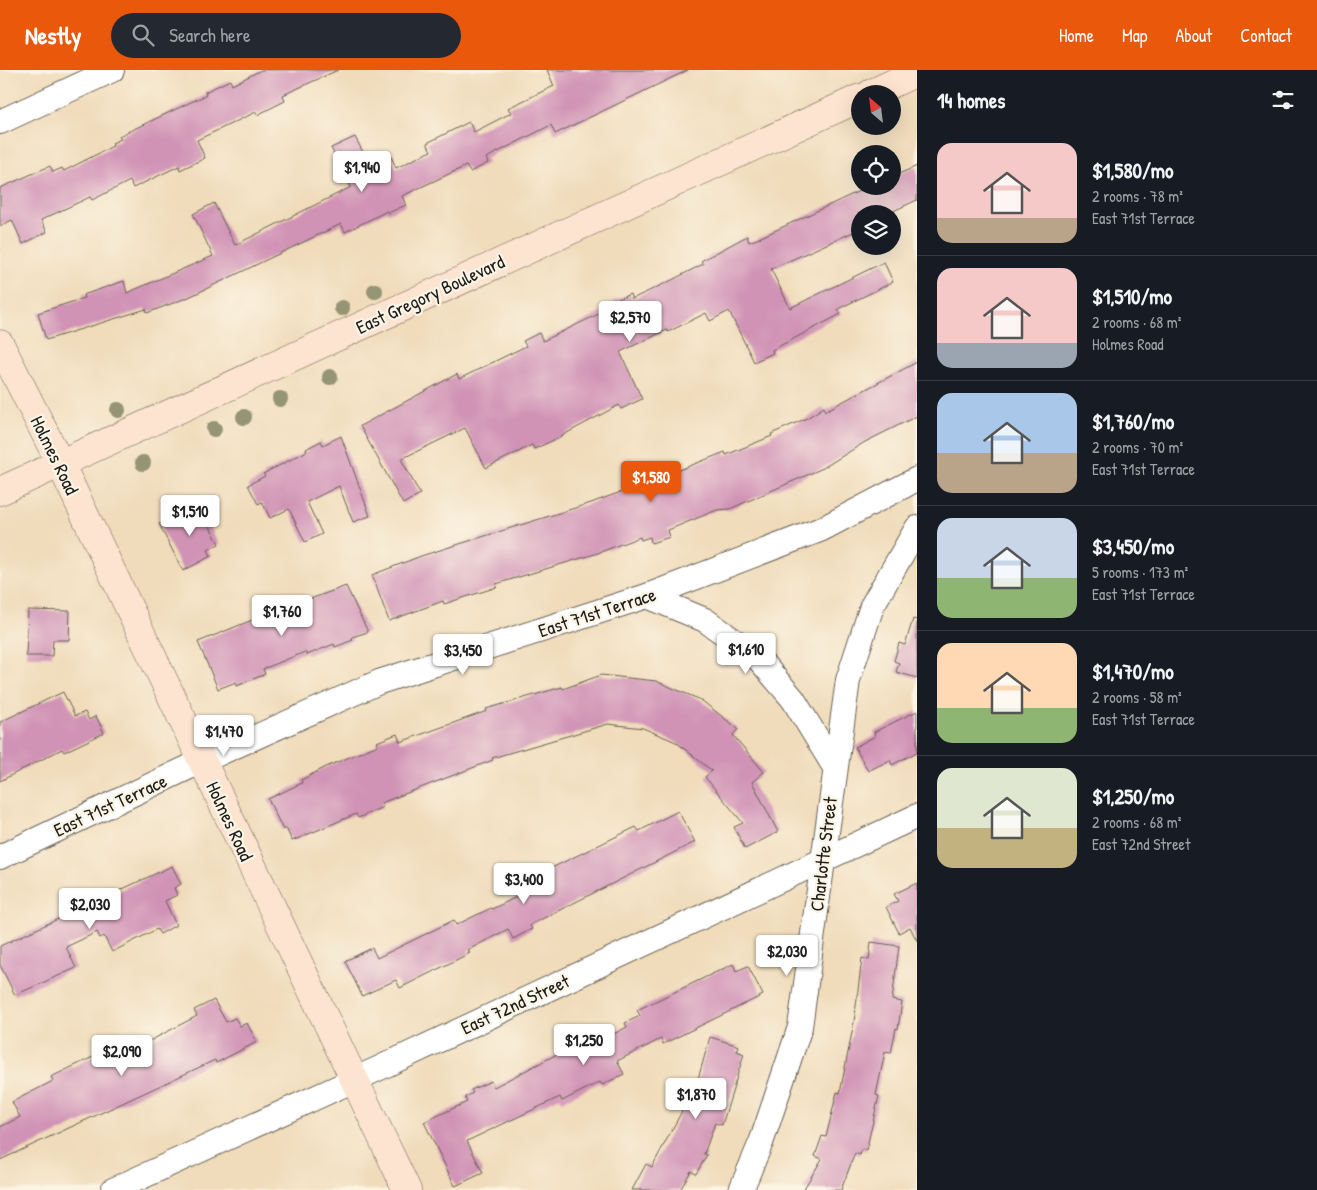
<!DOCTYPE html>
<html lang="en">
<head>
<meta charset="utf-8">
<style>
  body { margin:0; font-family:"Patrick Hand",sans-serif; background:#242831; color:#f1f3f6; height:100vh; display:flex; flex-direction:column; font-size:19px; white-space:nowrap }
  * { box-sizing:border-box; margin:0 }
  p { font-size:16px; color:#9ea1a6 }
  .icon { flex:none; width:28px; height:28px; fill:none; stroke:currentColor; stroke-width:2; stroke-linecap:round; stroke-linejoin:round }
  .map { position:relative; flex:1; overflow:hidden }
  .details { display:flex; flex-direction:column; background:#171b24; width:400px }
  .details>* { flex:none }
  .needle { width:32px; rotate:332deg }
  .fabs { position:absolute; left:851px; top:15px; display:grid; gap:10px }
  .fabs a { display:grid; place-items:center; width:50px; height:50px; border-radius:50%; background:#171b24; box-shadow:0 5px 20px #0002; font-size:25px }
  .price { position:absolute; translate:-50% -42px; padding:0 11px; border-radius:5px; background:#fff; color:#222; font-size:16px; line-height:32px; filter:drop-shadow(0 1px 2px #0008) }
  .price::after { content:''; position:absolute; left:50%; top:30px; width:15px; height:11px; margin-left:-8px; background:inherit; clip-path:polygon(0 0,100% 0,50% 100%) }
  .price.on { background:#ea580c; color:#fff }
  ul { padding:0; list-style:none }
  li { display:flex; align-items:center; gap:15px; height:125px; padding:0 20px }
  li+li { border-top:1px solid #363941 }
  li span { display:grid; place-items:center; flex:none; width:140px; height:100px; border-radius:15px; color:#555 }
  li>.icon { margin-inline-start:auto }
  span .icon { width:60px; height:60px; fill:#fffc; stroke-width:1 }
  li b { font-size:21px }
  h2 { display:flex; justify-content:space-between; align-items:center; height:60px; padding:0 20px; font-size:21px }
  header { display:flex; align-items:center; gap:30px; box-sizing:border-box; height:70px; padding:0 25px; background:#ea580c; color:#fff }
  header strong { font-size:24px }
  nav { display:flex; gap:28px; margin-inline-start:auto; font-size:18px }
  .search { width:350px; height:45px; background:#242831; display:flex; align-items:center; gap:12px; box-sizing:border-box; padding:0 18px; border-radius:28px; color:#9ea1a6; font-size:19px }
  main { display:flex; flex:1; min-height:0 }
  .map>svg:first-child { display:block }
  .building { fill:#d092b5 }
  .lines { fill:none; stroke-linecap:round; stroke-linejoin:round }
  .minor-casing { stroke:#665f53; stroke-width:26 }
  .secondary-casing { stroke:#665f53; stroke-width:29 }
  .minor { stroke:#fff; stroke-width:24 }
  .secondary { stroke:#fde4d0; stroke-width:28 }
  .tree { fill:#959475 }
  .labels { text-anchor:middle; dominant-baseline:central; stroke-width:4.5; stroke-linejoin:round; paint-order:stroke }
  .street-label { font-size:19px; fill:#1c1c1c; stroke:#fcf5e5 }
</style>
</head>
<body>
<header>
<strong>Nestly</strong>
<div class="search"><svg class="icon" aria-label="search" viewBox="0 0 24 24"><circle cx="10" cy="10" r="6"/><path d="M15 15l6 6"/></svg>Search here</div>
<nav><a>Home</a><a>Map</a><a>About</a><a>Contact</a></nav>
</header>
<main>
<div class="map">
<svg width="917" height="1120" viewBox="0 0 917 1120">
  <rect width="100%" height="100%" fill="#fcf5e5"/>
  <filter id="ink" filterUnits="userSpaceOnUse"><feTurbulence type="fractalNoise" baseFrequency=".02" numOctaves="2"/><feDisplacementMap in="SourceGraphic" scale="10" xChannelSelector="R" yChannelSelector="G"/><feConvolveMatrix kernelMatrix="1 2 1 2 8 2 1 2 1" color-interpolation-filters="sRGB"/></filter>
  <filter id="wash" filterUnits="userSpaceOnUse"><feTurbulence type="fractalNoise" baseFrequency=".0096" numOctaves="4" result="noise"/><feDisplacementMap in="SourceGraphic" scale="20" xChannelSelector="R" yChannelSelector="G"/><feGaussianBlur stdDeviation="1.12" result="paint"/><feColorMatrix in="noise" values="0 0 0 0 0 0 0 0 0 0 0 0 0 0 0 0 0 1.4 0 .05"/><feComposite in="paint" operator="in"/></filter>
  <g filter="url(#wash)">
    <rect width="100%" height="100%" fill="#f0dbba"/>
    <g id="blocks">
      <!-- building -->
      <g class="building">
        <polygon points="261,0 338,0 283,25 285,31 257,45 256,42 197,70 205,88 180,100 179,96 133,118 130,111 92,130 90,127 41,150 47,162 23,174 12,150 0,156 0,118 50,96 53,102 62,98 64,101 113,76 112,73 121,69 119,66 206,25 205,22 230,10 232,15"/>
        <polygon points="547,0 688,0 555,64 551,55 486,88 488,93 470,102 466,96 402,126 406,135 388,143 387,141 345,162 341,154 189,227 147,243 146,239 46,270 38,243 84,228 83,225 124,211 127,223 213,186 193,144 214,133 235,175 351,117 331,78 355,67 370,95 391,86 396,98 431,81 427,73 469,52 474,62 511,43 508,38 554,16"/>
        <polygon points="917,96 917,130 887,144 860,144 860,159 771,199 790,238 884,192 893,212 838,239 841,244 772,280 773,283 754,292 729,241 710,251 706,243 668,262 667,260 620,282 642,329 621,339 619,335 554,370 534,379 532,375 486,398 465,358 401,389 420,424 403,434 360,356 457,304 459,309 526,276 523,271 539,263 543,271 615,236 614,231 630,224 632,229 672,210 703,194 701,191 747,166 749,172 757,169 870,116 892,116 892,107"/>
        <polygon points="917,292 917,346 865,372 823,398 730,439 717,440 668,460 670,467 651,473 650,467 641,470 640,467 595,484 496,514 497,517 444,534 443,531 389,551 372,505 421,486 591,433 626,420 625,418 654,410 725,382 726,385 772,366 771,364 807,348 824,337 825,341"/>
        <polygon points="341,366 370,446 353,452 339,416 307,432 322,464 305,472 289,439 270,448 262,432 258,434 248,415 265,406 263,404 307,381 306,379 321,371 323,375"/>
        <polygon points="198,434 219,474 208,480 211,486 183,501 159,454"/>
        <polygon points="346,516 368,562 352,567 353,570 335,577 334,574 307,585 305,582 263,599 265,604 237,616 236,612 218,619 198,572 299,531 299,533"/>
        <polygon points="28,540 70,541 69,570 53,570 52,586 26,586"/>
        <polygon points="913,549 917,550 917,608 896,602 899,593 894,591 899,573 905,575"/>
        <polygon points="601,605 656,611 701,630 738,659 733,665 764,702 752,712 778,762 745,779 734,757 743,753 705,707 712,701 676,672 643,658 608,654 492,688 493,690 381,733 383,737 358,748 356,744 292,771 286,758 283,760 268,729 302,713 301,710 326,697 378,675 377,672 397,664 400,672 487,641 486,639 562,617 563,619"/>
        <polygon points="63,622 75,646 85,642 89,650 96,646 104,663 64,682 62,679 0,711 0,652"/>
        <polygon points="917,641 917,682 892,695 890,690 868,701 855,677 875,666 874,662"/>
        <polygon points="678,741 695,772 530,855 532,859 513,869 508,859 468,880 470,883 400,918 396,910 362,926 345,891 372,878 377,888 454,850 456,855 491,838 492,839 537,817 533,807 636,757 639,761"/>
        <polygon points="172,796 181,814 174,818 177,825 165,831 176,855 160,864 157,859 112,882 104,866 100,868 97,862 66,877 76,898 15,925 0,895 0,876"/>
        <polygon points="917,813 917,871 910,857 899,863 886,837 898,831 894,824"/>
        <polygon points="871,872 899,876 892,930 902,932 898,959 896,958 891,983 885,982 876,1025 879,1026 866,1081 862,1079 860,1085 855,1083 841,1120 803,1120 822,1089 815,1086 822,1066 826,1067 837,1022 840,1023 854,952 862,888 869,890"/>
        <polygon points="733,894 736,901 748,896 763,925 663,974 661,969 617,991 624,1004 602,1015 600,1012 562,1031 560,1027 467,1071 483,1103 455,1116 424,1052 467,1032 465,1027 473,1023 471,1020 491,1011 494,1017 588,968 592,975 627,957 625,953 640,946 637,940"/>
        <polygon points="214,930 226,952 235,948 240,956 247,953 257,972 216,993 215,990 0,1090 0,1057 20,1047 12,1032 53,1011 51,1007 118,975 123,985 197,946 194,940"/>
        <polygon points="710,967 739,976 737,981 744,984 722,1055 715,1053 704,1084 707,1085 696,1104 691,1101 680,1120 632,1120 646,1094 652,1097 681,1043 691,1014 696,1016"/>
      </g>
    </g>
  </g>
  <g filter="url(#ink)">
    <use href="#blocks" fill-opacity="0" stroke="#665f53" stroke-width="1"/>
    <g class="lines">
      <!-- minor casing -->
      <g class="minor-casing">
        <g id="minor">
          <polyline points="0,52 112,0"/>
          <polyline points="647,526 705,550 757,587 793,629 834,696"/>
          <polyline points="0,787 202,691 379,612 647,526 822,459 917,409"/>
          <polyline points="113,1120 354,1010 917,746"/>
          <polyline points="741,1120 762,1070 800,957 848,610 872,536 917,458"/>
        </g>
      </g>
      <!-- secondary casing -->
      <g class="secondary-casing">
        <g id="secondary">
          <polyline points="870,24 917,2"/>
          <polyline points="0,274 60,393 407,1120"/>
          <polyline points="0,421 860,28"/>
        </g>
      </g>
      <!-- minor -->
      <use href="#minor" class="minor"/>
      <!-- secondary -->
      <use href="#secondary" class="secondary"/>
    </g>
    <!-- trees -->
    <g class="tree">
      <circle cx="375" cy="221" r="8"/>
      <circle cx="342" cy="238" r="8"/>
      <circle cx="330" cy="307" r="8"/>
      <circle cx="280" cy="329" r="8"/>
      <circle cx="118" cy="340" r="8"/>
      <circle cx="244" cy="347" r="8"/>
      <circle cx="214" cy="359" r="8"/>
      <circle cx="143" cy="393" r="8"/>
    </g>
  </g>
  <g class="labels">
    <!-- street labels -->
    <g class="street-label">
      <text transform="translate(430 224) rotate(-25)">East Gregory Boulevard</text>
      <text transform="translate(55 385) rotate(64)">Holmes Road</text>
      <text transform="translate(597 542) rotate(-18)">East 71st Terrace</text>
      <text transform="translate(110 735) rotate(-25)">East 71st Terrace</text>
      <text transform="translate(230 751) rotate(65)">Holmes Road</text>
      <text transform="translate(823 784) rotate(-83)">Charlotte Street</text>
      <text transform="translate(515 934) rotate(-25)">East 72nd Street</text>
    </g>
  </g>
</svg>
<div class="fabs">
<a><svg class="needle" viewBox="-14 -14 28 28"><path d="M0-13l5 13h-10z" fill="#e53935"/><path d="M0 13l5-13h-10z" fill="#9ea1a6"/></svg></a>
<a><svg class="icon" aria-label="locate" viewBox="0 0 24 24"><circle cx="12" cy="12" r="6"/><path d="M12 2v4M12 18v4M2 12h4M18 12h4"/></svg></a>
<a><svg class="icon" aria-label="layers" viewBox="0 0 24 24"><path d="M12 4l9 5-9 5-9-5zM3 14l9 5 9-5"/></svg></a>
</div>
<b class="price" style="left:362px;top:123px">$1,940</b>
<b class="price" style="left:630px;top:273px">$2,570</b>
<b class="price on" style="left:651px;top:433px">$1,580</b>
<b class="price" style="left:190px;top:467px">$1,510</b>
<b class="price" style="left:282px;top:567px">$1,760</b>
<b class="price" style="left:746px;top:605px">$1,610</b>
<b class="price" style="left:463px;top:606px">$3,450</b>
<b class="price" style="left:224px;top:687px">$1,470</b>
<b class="price" style="left:524px;top:835px">$3,400</b>
<b class="price" style="left:90px;top:860px">$2,030</b>
<b class="price" style="left:787px;top:907px">$2,030</b>
<b class="price" style="left:584px;top:996px">$1,250</b>
<b class="price" style="left:122px;top:1007px">$2,090</b>
<b class="price" style="left:696px;top:1050px">$1,870</b>
</div>
<section class="details">
<h2>14 homes<svg class="icon" aria-label="filters" viewBox="0 0 24 24"><path d="M4 7h16M4 17h16"/><circle cx="9" cy="7" r="2"/><circle cx="15" cy="17" r="2"/></svg></h2>
<ul>
<li><span style="background:linear-gradient(#f6c9c9 75%,#b9a48a 0)"><svg class="icon" aria-label="home" viewBox="0 0 24 24"><path d="M3 11l9-7 9 7M6 9v11h12V9"/></svg></span><div><b>$1,580/mo</b><p>2 rooms · 78 m²</p><p>East 71st Terrace</p></div></li>
<li><span style="background:linear-gradient(#f6c9c9 75%,#9aa5b1 0)"><svg class="icon" aria-label="home" viewBox="0 0 24 24"><path d="M3 11l9-7 9 7M6 9v11h12V9"/></svg></span><div><b>$1,510/mo</b><p>2 rooms · 68 m²</p><p>Holmes Road</p></div></li>
<li><span style="background:linear-gradient(#a9c7e8 60%,#b9a48a 0)"><svg class="icon" aria-label="home" viewBox="0 0 24 24"><path d="M3 11l9-7 9 7M6 9v11h12V9"/></svg></span><div><b>$1,760/mo</b><p>2 rooms · 70 m²</p><p>East 71st Terrace</p></div></li>
<li><span style="background:linear-gradient(#c9d6e8 60%,#8fb573 0)"><svg class="icon" aria-label="home" viewBox="0 0 24 24"><path d="M3 11l9-7 9 7M6 9v11h12V9"/></svg></span><div><b>$3,450/mo</b><p>5 rooms · 173 m²</p><p>East 71st Terrace</p></div></li>
<li><span style="background:linear-gradient(#ffd9b3 65%,#8fb573 0)"><svg class="icon" aria-label="home" viewBox="0 0 24 24"><path d="M3 11l9-7 9 7M6 9v11h12V9"/></svg></span><div><b>$1,470/mo</b><p>2 rooms · 58 m²</p><p>East 71st Terrace</p></div></li>
<li><span style="background:linear-gradient(#dfe7d0 60%,#c2b280 0)"><svg class="icon" aria-label="home" viewBox="0 0 24 24"><path d="M3 11l9-7 9 7M6 9v11h12V9"/></svg></span><div><b>$1,250/mo</b><p>2 rooms · 68 m²</p><p>East 72nd Street</p></div></li>
</ul>
</section>
</main>
</body>
</html>
